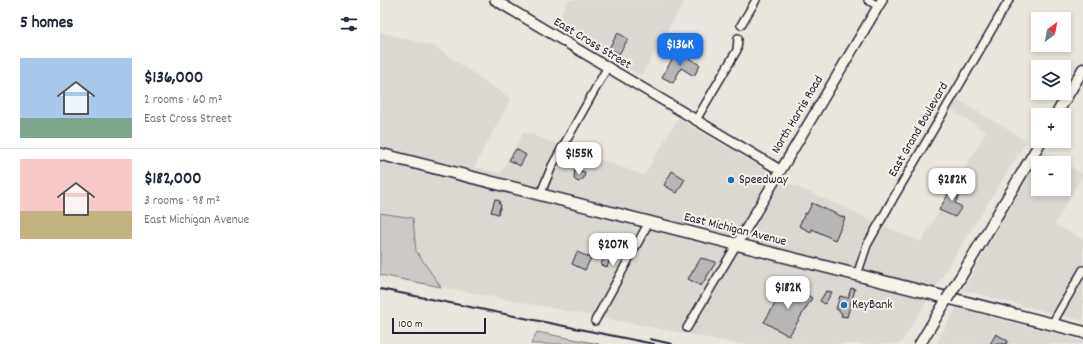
<!DOCTYPE html>
<html lang="en">
<head>
<meta charset="utf-8">
<style>
  body { margin:0; font-family:Dekko,sans-serif; background:#f2f2f3; color:#1f2937; height:100vh; display:flex; flex-direction:column; font-size:15px; white-space:nowrap }
  * { box-sizing:border-box; margin:0 }
  p { font-size:13px; color:#747a83 }
  .icon { flex:none; width:22px; height:22px; fill:none; stroke:currentColor; stroke-width:2; stroke-linecap:round; stroke-linejoin:round }
  .map { position:relative; flex:1; overflow:hidden }
  .side { display:flex; flex-direction:column; background:#fff; width:380px }
  .side>* { flex:none }
  .needle { width:26px; rotate:32deg }
  .tools { position:absolute; left:651px; top:12px; display:grid; gap:8px }
  .tools a { display:grid; place-items:center; width:40px; height:40px; border-radius:0px; background:#fff; box-shadow:0 2px 6px #0003; font-size:20px }
  .scale { position:absolute; left:12px; bottom:10px; width:94px; box-sizing:border-box; padding-left:4px; border:2px solid #22223b; border-top:0; font-size:11px; line-height:14px; white-space:nowrap; color:#22223b; -webkit-text-stroke:3px #f7f3e8; paint-order:stroke }
  .price { position:absolute; translate:-50% -34px; padding:0 9px; border-radius:8px; background:#fff; color:#222; font-size:13px; line-height:26px; filter:drop-shadow(0 1px 2px #0008) }
  .price::after { content:''; position:absolute; left:50%; top:24px; width:12px; height:9px; margin-left:-6px; background:inherit; clip-path:polygon(0 0,100% 0,50% 100%) }
  .price.active { background:#1a73e8; color:#fff }
  ul { padding:0; list-style:none }
  li { display:flex; align-items:center; gap:12px; height:100px; padding:0 20px }
  li+li { border-top:1px solid #e0e1e3 }
  li span { display:grid; place-items:center; flex:none; width:112px; height:80px; border-radius:0px; color:#555 }
  li>.icon { margin-inline-start:auto }
  span .icon { width:48px; height:48px; fill:#fffc; stroke-width:1 }
  li b { font-size:17px }
  h2 { display:flex; justify-content:space-between; align-items:center; height:48px; padding:0 20px; font-size:17px }
  main { display:flex; flex:1; min-height:0 }
  .map>svg:first-child { display:block }
  .built { fill:#dbd8d2; fill-rule:evenodd }
  .green { fill:#cdc9c6; stroke:#787680 }
  .building { fill:#b8b6b5; stroke:#22223b }
  .lines { fill:none; stroke-linecap:round; stroke-linejoin:round }
  .minor-casing { stroke:#22223b; stroke-width:10 }
  .tertiary-casing { stroke:#22223b; stroke-width:12 }
  .secondary-casing { stroke:#22223b; stroke-width:13 }
  .primary-casing { stroke:#22223b; stroke-width:14 }
  .minor { stroke:#f7f3e8; stroke-width:7 }
  .tertiary { stroke:#f7f3e8; stroke-width:9 }
  .secondary { stroke:#f7f3e8; stroke-width:10 }
  .primary { stroke:#f7f3e8; stroke-width:11 }
  .rail { stroke:#22223b; stroke-width:2 }
  .secondary-bridge-casing { stroke:#22223b; stroke-width:13; stroke-linecap:butt }
  .secondary-bridge { stroke:#f7f3e8; stroke-width:10 }
  .poi-dot { fill:#1f6fb2; stroke:#f7f3e8; stroke-width:1.5 }
  .labels { text-anchor:middle; dominant-baseline:central; stroke-width:4; stroke-linejoin:round; paint-order:stroke }
  .street-label { font-size:13px; fill:#22223b; stroke:#f7f3e8 }
  .poi-label { font-size:13px; fill:#22223b; stroke:#f7f3e8; text-anchor:start }
</style>
</head>
<body>
<main>
<section class="side">
<h2>5 homes<svg class="icon" aria-label="filters" viewBox="0 0 24 24"><path d="M4 7h16M4 17h16"/><circle cx="9" cy="7" r="2"/><circle cx="15" cy="17" r="2"/></svg></h2>
<ul>
<li><span style="background:linear-gradient(#a9c7e8 75%,#7fa58c 0)"><svg class="icon" aria-label="home" viewBox="0 0 24 24"><path d="M3 11l9-7 9 7M6 9v11h12V9"/></svg></span><div><b>$136,000</b><p>2 rooms · 60 m²</p><p>East Cross Street</p></div></li>
<li><span style="background:linear-gradient(#f6c9c9 65%,#c2b280 0)"><svg class="icon" aria-label="home" viewBox="0 0 24 24"><path d="M3 11l9-7 9 7M6 9v11h12V9"/></svg></span><div><b>$182,000</b><p>3 rooms · 98 m²</p><p>East Michigan Avenue</p></div></li>
</ul>
</section>
<div class="map">
<svg width="703" height="344" viewBox="0 0 703 344">
  <rect width="100%" height="100%" fill="#eae6de"/>
  <filter id="ink" filterUnits="userSpaceOnUse"><feTurbulence type="fractalNoise" baseFrequency=".025" numOctaves="2"/><feDisplacementMap in="SourceGraphic" scale="8" xChannelSelector="R" yChannelSelector="G"/><feConvolveMatrix kernelMatrix="1 2 1 2 8 2 1 2 1" color-interpolation-filters="sRGB"/></filter>
  <g filter="url(#ink)">
    <!-- built -->
    <g class="built">
      <polygon points="189,0 301,0 304,2 261,76 175,24"/>
      <polygon points="0,32 54,46 131,99 94,167 120,173 144,132 264,175 298,118 404,181 541,242 606,132 569,108 575,98 647,141 520,344 359,344 61,287 36,251 33,218 0,213"/>
      <path d="M663,150L703,174L675,224L703,239V321L583,290ZM658,163H684V189H658Z"/>
      <polygon points="576,308 703,341 703,344 556,344"/>
    </g>
    <!-- green -->
    <g class="green">
      <polygon points="0,213 33,218 36,251 61,287 0,275"/>
      <polygon points="157,332 219,344 151,344"/>
    </g>
    <!-- building -->
    <g class="building">
      <polygon points="238,33 248,39 239,54 229,48"/>
      <polygon points="297,51 320,65 314,76 301,68 293,83 282,77"/>
      <polygon points="136,149 146,155 140,166 129,160"/>
      <polygon points="195,170 205,172 204,178 200,181 198,182 194,179"/>
      <polygon points="292,171 305,179 297,193 284,185"/>
      <polygon points="574,184 583,189 575,203 582,207 575,217 559,210"/>
      <polygon points="115,199 120,201 119,204 121,205 118,214 111,212"/>
      <polygon points="432,203 465,218 455,240 432,229 431,232 419,226 425,213 427,214"/>
      <polygon points="222,245 234,250 227,267 221,265 224,257 219,255"/>
      <polygon points="197,252 211,258 205,270 192,264"/>
      <polygon points="321,258 336,262 321,286 308,279"/>
      <polygon points="408,283 432,298 409,336 384,322"/>
      <polygon points="471,288 475,289 467,317 461,316 462,313 459,312 459,310 456,309 460,296 468,298"/>
      <polygon points="446,291 452,292 445,304 440,301"/>
      <polygon points="616,334 628,341 626,344 610,344"/>
    </g>
    <g class="lines">
      <!-- minor casing -->
      <g class="minor-casing">
        <g id="minor">
          <polyline points="488,0 498,6"/>
          <polyline points="361,25 376,0"/>
          <polyline points="316,120 357,50 358,38"/>
          <polyline points="160,195 172,166 227,68"/>
          <polyline points="477,275 487,245 514,197 629,0"/>
          <polyline points="215,321 269,222"/>
          <polyline points="672,324 703,270"/>
          <polyline points="307,328 357,244"/>
        </g>
      </g>
      <!-- tertiary casing -->
      <g class="tertiary-casing">
        <g id="tertiary">
          <polyline points="115,0 400,170"/>
          <polyline points="357,244 502,0"/>
        </g>
      </g>
      <!-- secondary casing -->
      <g class="secondary-casing">
        <g id="secondary">
          <polyline points="676,115 703,69"/>
          <polyline points="580,278 661,141"/>
          <polyline points="540,344 567,299"/>
        </g>
      </g>
      <!-- primary casing -->
      <g class="primary-casing">
        <polyline id="primary" points="0,154 703,332"/>
      </g>
      <!-- minor -->
      <use href="#minor" class="minor"/>
      <!-- tertiary -->
      <use href="#tertiary" class="tertiary"/>
      <!-- secondary -->
      <use href="#secondary" class="secondary"/>
      <!-- primary -->
      <use href="#primary" class="primary"/>
      <!-- rail -->
      <g class="rail">
        <polyline points="0,289 274,344"/>
        <polyline points="270,339 292,344"/>
      </g>
      <!-- secondary-bridge casing -->
      <g class="secondary-bridge-casing">
        <polyline id="secondary-bridge" points="567,299 580,278"/>
      </g>
      <!-- secondary-bridge -->
      <use href="#secondary-bridge" class="secondary-bridge"/>
    </g>
  </g>
  <!-- markers -->
  <g class="poi-dot">
    <circle cx="351" cy="180" r="4"/>
    <circle cx="464" cy="305" r="4"/>
  </g>
  <g class="labels">
    <!-- street labels -->
    <g class="street-label">
      <text transform="translate(212 44) rotate(31)">East Cross Street</text>
      <text transform="translate(418 115) rotate(-59)">North Harris Road</text>
      <text transform="translate(539 130) rotate(-60)">East Grand Boulevard</text>
      <text transform="translate(355 230) rotate(14)">East Michigan Avenue</text>
    </g>
    <!-- poi labels -->
    <g class="poi-label">
      <text x="359" y="180">Speedway</text>
      <text x="472" y="305">KeyBank</text>
    </g>
  </g>
</svg>
<div class="tools">
<a><svg class="needle" viewBox="-14 -14 28 28"><path d="M0-13l5 13h-10z" fill="#e53935"/><path d="M0 13l5-13h-10z" fill="#747a83"/></svg></a>
<a><svg class="icon" aria-label="layers" viewBox="0 0 24 24"><path d="M12 4l9 5-9 5-9-5zM3 14l9 5 9-5"/></svg></a>
<a>+</a>
<a>−</a>
</div>
<div class="scale">100 m</div>
<b class="price active" style="left:300px;top:67px">$136K</b>
<b class="price" style="left:199px;top:176px">$155K</b>
<b class="price" style="left:572px;top:202px">$282K</b>
<b class="price" style="left:233px;top:267px">$207K</b>
<b class="price" style="left:408px;top:310px">$182K</b>
</div>
</main>
</body>
</html>
